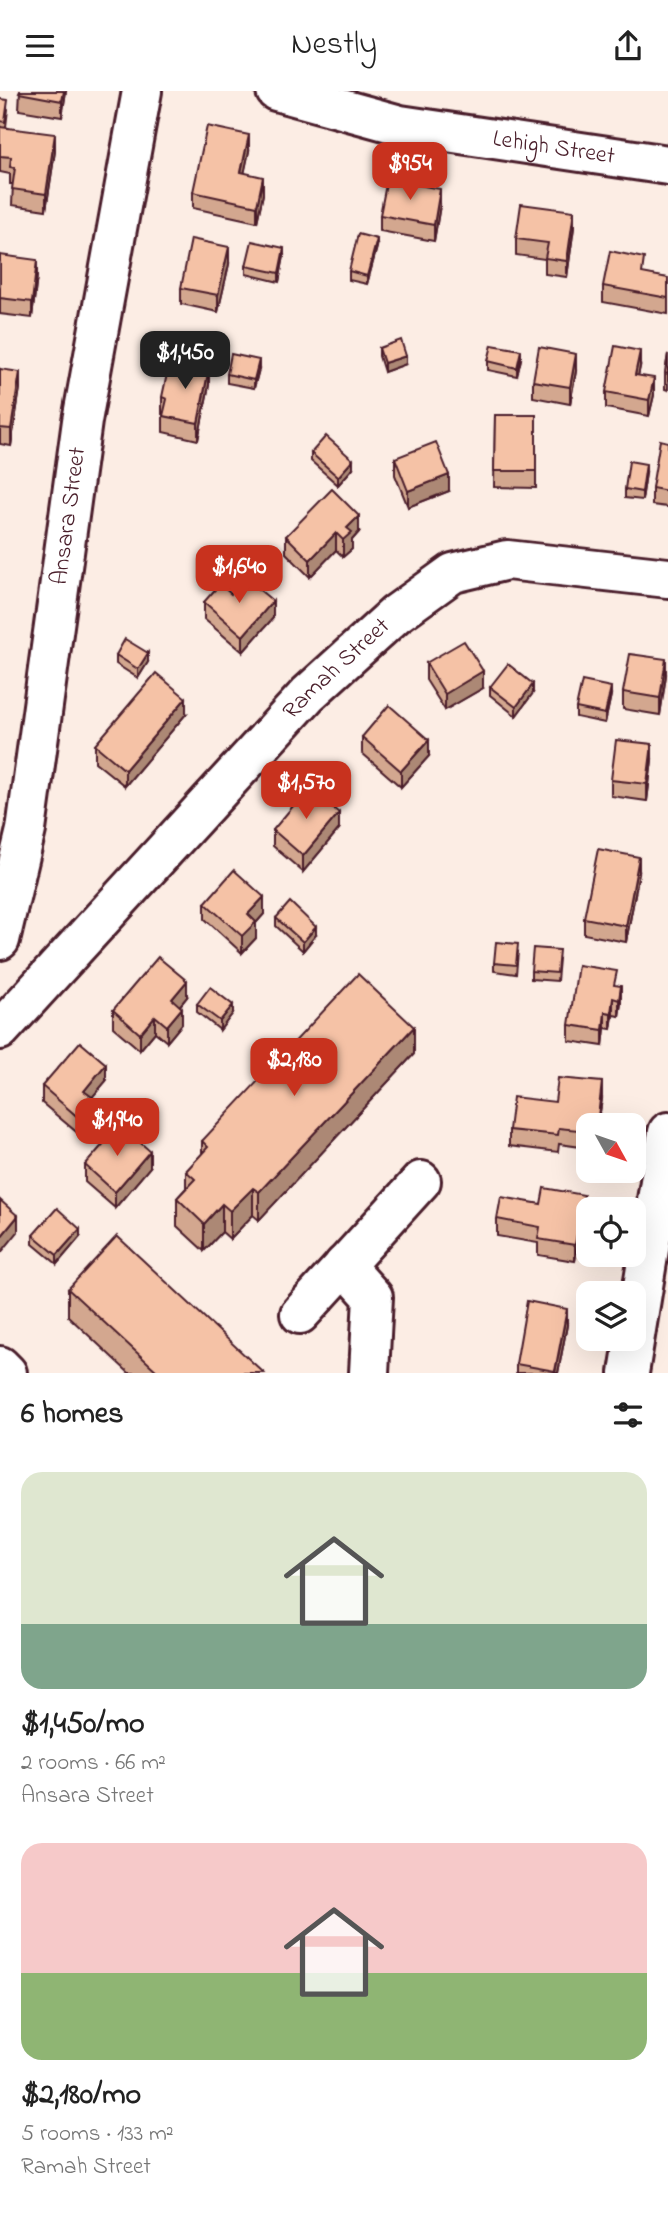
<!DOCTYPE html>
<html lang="en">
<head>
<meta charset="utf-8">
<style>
  body { margin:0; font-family:"Indie Flower",sans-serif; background:#f6f6f6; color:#222; height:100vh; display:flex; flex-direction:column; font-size:26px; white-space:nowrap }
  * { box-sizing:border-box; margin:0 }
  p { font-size:23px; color:#767676 }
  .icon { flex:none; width:38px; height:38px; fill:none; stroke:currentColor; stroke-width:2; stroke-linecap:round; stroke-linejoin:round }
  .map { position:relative; height:1282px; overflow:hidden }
  .panel { display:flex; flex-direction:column; background:#fff; flex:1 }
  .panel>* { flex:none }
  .needle { width:46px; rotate:130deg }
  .controls { position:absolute; left:576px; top:1022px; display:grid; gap:14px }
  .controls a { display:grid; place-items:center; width:70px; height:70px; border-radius:14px; background:#fff; box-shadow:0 7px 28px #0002; font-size:35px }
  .price { position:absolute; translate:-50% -60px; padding:0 16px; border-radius:14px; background:#c8321e; color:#fff; font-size:23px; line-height:46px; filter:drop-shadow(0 2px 4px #0008) }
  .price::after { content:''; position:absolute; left:50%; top:42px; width:21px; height:16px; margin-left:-10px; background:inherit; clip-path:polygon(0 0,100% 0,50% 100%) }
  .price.on { background:#222; color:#fff }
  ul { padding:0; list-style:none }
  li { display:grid; align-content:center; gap:14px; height:371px; padding:0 21px }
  li span { display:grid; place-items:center; height:217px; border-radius:21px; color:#555 }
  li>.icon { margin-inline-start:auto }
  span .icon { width:126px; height:126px; fill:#fffc; stroke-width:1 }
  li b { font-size:30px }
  h2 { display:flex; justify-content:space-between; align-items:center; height:84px; padding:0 21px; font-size:30px }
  header { display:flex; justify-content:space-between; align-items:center; height:91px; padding:0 21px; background:#fff; font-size:32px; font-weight:600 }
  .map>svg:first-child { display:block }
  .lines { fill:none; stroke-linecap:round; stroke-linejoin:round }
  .minor-casing { stroke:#4a1f2b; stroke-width:44 }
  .major-casing { stroke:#4a1f2b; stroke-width:44 }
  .minor { stroke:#fff; stroke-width:38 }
  .major { stroke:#fff; stroke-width:38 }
  .wall { fill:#d3a78f; stroke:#4a1f2b; stroke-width:2 }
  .shaded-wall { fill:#ac8874; stroke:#4a1f2b; stroke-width:2 }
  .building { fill:#f5c2a6; stroke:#4a1f2b; stroke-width:2 }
  .labels { text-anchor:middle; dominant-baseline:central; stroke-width:6; stroke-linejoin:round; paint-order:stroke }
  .street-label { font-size:24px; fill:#4a1f2b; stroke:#fff }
</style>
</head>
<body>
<header><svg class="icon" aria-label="menu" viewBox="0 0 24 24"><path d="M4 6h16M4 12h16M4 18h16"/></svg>Nestly<svg class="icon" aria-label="share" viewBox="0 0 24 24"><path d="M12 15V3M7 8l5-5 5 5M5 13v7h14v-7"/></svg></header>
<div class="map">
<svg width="668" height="1282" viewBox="0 0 668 1282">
  <rect width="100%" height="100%" fill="#fcede4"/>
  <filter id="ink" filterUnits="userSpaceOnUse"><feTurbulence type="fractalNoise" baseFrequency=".0143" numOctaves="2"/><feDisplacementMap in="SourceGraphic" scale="14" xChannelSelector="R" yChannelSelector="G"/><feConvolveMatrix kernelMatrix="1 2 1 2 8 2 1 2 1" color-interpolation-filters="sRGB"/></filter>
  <g filter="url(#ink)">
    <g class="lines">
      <!-- minor casing -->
      <g class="minor-casing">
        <g id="minor">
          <path id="s1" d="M276,0L400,34L668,74"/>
          <path id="s2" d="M0,849L26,739L82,330L142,0"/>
          <path id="s3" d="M0,939L308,603L396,523L453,482L507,469L668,487"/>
          <polyline points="344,1174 373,1206 369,1282"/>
          <polyline points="300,1223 421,1090"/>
          <polyline points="629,1282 668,1041"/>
        </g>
      </g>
      <!-- major casing -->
      <g class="major-casing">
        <polyline id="major" points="0,1275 7,1282"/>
      </g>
      <!-- minor -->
      <use href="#minor" class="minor"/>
      <!-- major -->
      <use href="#major" class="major"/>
    </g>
    <!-- wall -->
    <g class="wall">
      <polygon points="20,0 66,0 62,26 19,19"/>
      <polygon points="0,8 8,18 6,36 55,60 46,119 12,114 13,93 10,93 10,83 0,81"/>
      <polygon points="249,60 244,82 263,103 257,131 193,117 193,101"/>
      <polygon points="440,114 434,150 380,140 380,124"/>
      <polygon points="574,136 567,186 545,183 545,168 516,164 516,148"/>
      <polygon points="377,156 367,193 349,189 349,180"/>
      <polygon points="0,164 37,185 32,227 0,223"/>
      <polygon points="284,165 279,191 246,183 246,175"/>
      <polygon points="229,173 218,221 181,213 181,197"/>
      <polygon points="644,183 668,187 668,223 603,211 603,195"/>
      <polygon points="379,257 406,273 384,281 379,265"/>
      <polygon points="668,263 668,299 665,298 665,282"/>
      <polygon points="521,268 517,285 488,279 488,270"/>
      <polygon points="640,276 638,284 654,304 649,325 606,317 606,301"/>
      <polygon points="0,278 20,297 11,355 0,353"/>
      <polygon points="259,278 254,297 227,292 227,283"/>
      <polygon points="576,280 570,313 533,306 533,290"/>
      <polygon points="209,294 198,349 163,341 163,323 162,323 162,306"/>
      <polygon points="495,324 536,324 536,397 494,396"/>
      <polygon points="668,351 668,416 652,414 652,397"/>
      <polygon points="311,362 353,377 338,394 311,370"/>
      <polygon points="395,367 449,400 408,416 395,384"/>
      <polygon points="646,382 642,409 625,407 625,398"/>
      <polygon points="359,441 352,449 352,458 343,466 336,459 310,486 286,462 286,445"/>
      <polygon points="231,503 273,527 243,561 204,528 204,511"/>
      <polygon points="116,564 148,571 138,587 116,573"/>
      <polygon points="426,572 483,597 445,619 426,589"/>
      <polygon points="666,584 660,624 623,618 623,601"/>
      <polygon points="490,596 533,602 516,625 490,604"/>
      <polygon points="611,604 605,632 576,626 576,617"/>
      <polygon points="186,623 125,695 95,671 95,654"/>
      <polygon points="362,646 429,665 401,696 362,662"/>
      <polygon points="652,669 647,710 611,705 611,689"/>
      <polygon points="339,738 303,781 273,755 273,739"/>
      <polygon points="639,782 626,851 584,843 584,827"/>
      <polygon points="205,812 264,823 256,832 256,847 242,862 205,828"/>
      <polygon points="276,827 316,844 303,860 276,835"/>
      <polygon points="518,861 516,883 494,880 494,872"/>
      <polygon points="559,868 557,890 531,888 531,880"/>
      <polygon points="617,895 621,912 619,925 613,924 611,938 605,937 603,955 569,950 569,934"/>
      <polygon points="187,906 180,915 182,933 167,951 155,941 140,959 113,936 113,919"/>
      <polygon points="197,913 233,922 220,939 197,921"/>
      <polygon points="414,963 259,1129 253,1124 230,1148 222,1141 204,1160 177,1135 177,1107 186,1097 186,1080 202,1063 202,1050"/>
      <polygon points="106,990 92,1006 96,1026 80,1044 42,1012 42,995"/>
      <polygon points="602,1008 598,1034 588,1034 588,1057 559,1053 558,1061 509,1055 509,1039"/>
      <polygon points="85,1074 150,1076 115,1117 85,1091"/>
      <polygon points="541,1113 584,1121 575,1170 538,1164 538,1152 497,1145 497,1128"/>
      <polygon points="33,1144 80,1146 57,1173 33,1153"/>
      <polygon points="68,1198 264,1282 129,1282 68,1225"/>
      <polygon points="567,1234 558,1282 516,1282 516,1273"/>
    </g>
    <!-- shaded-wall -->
    <g class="shaded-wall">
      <polygon points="64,0 66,0 62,26 62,10"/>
      <polygon points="55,43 55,60 46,119 46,103"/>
      <polygon points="249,44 249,60 241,98 241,81"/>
      <polygon points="263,86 263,103 257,131 257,115"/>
      <polygon points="440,98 440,114 434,150 434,134"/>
      <polygon points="574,120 574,136 567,186 567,170"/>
      <polygon points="377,148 377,156 367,193 367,185"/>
      <polygon points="229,156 229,173 218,221 218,204"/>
      <polygon points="284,157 284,165 279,191 279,182"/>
      <polygon points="37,169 37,185 32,227 32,211"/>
      <polygon points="521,259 521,268 517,285 517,277"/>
      <polygon points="640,260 640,276 635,300 635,284"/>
      <polygon points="576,263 576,280 570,313 570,296"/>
      <polygon points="406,265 406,273 384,281 384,272"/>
      <polygon points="259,269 259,278 254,297 254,289"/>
      <polygon points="209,277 209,294 198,349 198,332"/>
      <polygon points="20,281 20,297 11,355 11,338"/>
      <polygon points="654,287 654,304 649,325 649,309"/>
      <polygon points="353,369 353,377 338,394 338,386"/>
      <polygon points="646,373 646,382 642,409 642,401"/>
      <polygon points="449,384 449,400 408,416 408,400"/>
      <polygon points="359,425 359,441 352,449 352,458 343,466 343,449 347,437"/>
      <polygon points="336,442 336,459 310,486 310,469"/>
      <polygon points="273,510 273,527 243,561 243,545"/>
      <polygon points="148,562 148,571 138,587 138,578"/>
      <polygon points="666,568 666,584 660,624 660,607"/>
      <polygon points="483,580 483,597 445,619 445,603"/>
      <polygon points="533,593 533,602 516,625 516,616"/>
      <polygon points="611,596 611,604 605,632 605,623"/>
      <polygon points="186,607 186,623 125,695 125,679"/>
      <polygon points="429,649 429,665 401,696 401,680"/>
      <polygon points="652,653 652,669 647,710 647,693"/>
      <polygon points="339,722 339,738 303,781 303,765"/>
      <polygon points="639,766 639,782 626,851 626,835"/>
      <polygon points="264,806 264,823 256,832 256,847 242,862 242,845 248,823"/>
      <polygon points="316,836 316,844 303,860 303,851"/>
      <polygon points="187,890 187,906 172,924 172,908"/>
      <polygon points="621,895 621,912 619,925 619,909"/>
      <polygon points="613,907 613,924 611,938 611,922"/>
      <polygon points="233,914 233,922 220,939 220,930"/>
      <polygon points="182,917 182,933 167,951 167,935"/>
      <polygon points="605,921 605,937 603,955 603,939"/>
      <polygon points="155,925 155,941 140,959 140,943"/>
      <polygon points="414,936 414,963 259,1129 259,1101"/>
      <polygon points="106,973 106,990 84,1016 84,1000"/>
      <polygon points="602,991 602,1008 598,1034 597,1034"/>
      <polygon points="96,1009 96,1026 80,1044 80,1028"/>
      <polygon points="150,1060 150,1076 115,1117 115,1101"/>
      <polygon points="253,1097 253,1124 230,1148 230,1120"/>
      <polygon points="584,1104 584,1121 575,1170 575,1154"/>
      <polygon points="222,1113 222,1141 204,1160 204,1133"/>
      <polygon points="18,1125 18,1141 0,1163 0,1147"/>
      <polygon points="80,1138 80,1146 57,1173 57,1164"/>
      <polygon points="567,1218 567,1234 558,1282 555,1282"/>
    </g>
    <!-- building -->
    <g class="building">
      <polygon points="20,0 64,0 62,10 19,2"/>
      <polygon points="0,8 8,9 5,31 0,30"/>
      <polygon points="207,35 249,44 241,81 263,86 257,115 193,101"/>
      <polygon points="0,36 55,43 46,103 12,98 15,77 10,76 11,66 0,65"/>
      <polygon points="387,88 440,98 434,134 380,124"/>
      <polygon points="521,113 574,120 567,170 545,167 548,152 516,148"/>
      <polygon points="358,143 377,148 367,185 349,180"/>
      <polygon points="191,148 229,156 218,204 181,197"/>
      <polygon points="252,150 284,157 279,182 246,175"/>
      <polygon points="610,160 644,167 642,182 668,187 668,207 603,195"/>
      <polygon points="0,164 37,169 32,211 0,207"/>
      <polygon points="401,249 406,265 384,272 379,257"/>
      <polygon points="492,254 521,259 517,277 488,270"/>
      <polygon points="615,255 640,260 635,284 654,287 649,309 606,301"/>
      <polygon points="539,256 576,263 570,296 533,290"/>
      <polygon points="231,263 259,269 254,289 227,283"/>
      <polygon points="668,263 668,283 665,282"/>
      <polygon points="170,269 209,277 198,332 163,325 167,308 162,306"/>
      <polygon points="0,278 20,281 11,338 0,337"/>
      <polygon points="495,324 536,324 536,380 494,380"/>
      <polygon points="326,345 353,369 338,386 311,362"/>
      <polygon points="660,349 668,351 668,400 652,397"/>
      <polygon points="436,351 449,384 408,400 395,367"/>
      <polygon points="629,370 646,373 642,401 625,398"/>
      <polygon points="332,398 359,425 347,437 352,441 343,449 336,442 310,469 286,445"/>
      <polygon points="245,487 273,510 243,545 204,511 220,493 231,503"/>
      <polygon points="125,548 148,562 138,578 116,564"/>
      <polygon points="464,550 483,580 445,603 426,572"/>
      <polygon points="630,563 666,568 660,607 623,601"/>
      <polygon points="508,573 533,593 516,616 490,596"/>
      <polygon points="156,582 186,607 125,679 95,654"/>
      <polygon points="582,590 611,596 605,623 576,617"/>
      <polygon points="389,614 429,649 401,680 362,646"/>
      <polygon points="616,649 652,653 647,693 611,689"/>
      <polygon points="309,696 339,722 303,765 273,739"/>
      <polygon points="598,758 639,766 626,835 584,827"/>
      <polygon points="234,779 264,806 248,823 256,831 242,845 205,812"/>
      <polygon points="290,811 316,836 303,851 276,827"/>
      <polygon points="496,851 518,853 516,874 494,872"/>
      <polygon points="533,857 559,859 557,882 531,880"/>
      <polygon points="158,866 187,890 172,908 182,917 167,935 155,925 140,943 113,919"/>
      <polygon points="578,874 617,880 614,894 621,895 619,909 613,907 611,922 605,921 603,939 569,934"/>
      <polygon points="358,883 414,936 259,1101 253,1097 230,1120 222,1113 204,1133 177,1107 195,1088 186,1080 208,1056 202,1050"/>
      <polygon points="210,896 233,914 220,930 197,913"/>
      <polygon points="80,951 106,973 84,1000 96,1009 80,1028 42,995"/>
      <polygon points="558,987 602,991 597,1034 588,1034 588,1040 559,1037 558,1044 509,1039 513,1006 555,1011"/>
      <polygon points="120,1034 150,1060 115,1101 85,1074"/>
      <polygon points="544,1097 584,1104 575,1154 538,1148 540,1136 497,1128 501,1106 541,1113"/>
      <polygon points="0,1109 18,1125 0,1147"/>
      <polygon points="57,1117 80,1138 57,1164 33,1144"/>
      <polygon points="117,1145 264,1282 159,1282 68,1198"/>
      <polygon points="527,1210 567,1218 555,1280 516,1273"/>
    </g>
  </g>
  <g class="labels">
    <!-- street labels -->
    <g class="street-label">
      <text stroke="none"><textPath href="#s1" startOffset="284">Lehigh Street</textPath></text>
      <text stroke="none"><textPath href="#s2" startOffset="430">Ansara Street</textPath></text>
      <text stroke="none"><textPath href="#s3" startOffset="494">Ramah Street</textPath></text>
    </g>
  </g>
</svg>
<div class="controls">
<a><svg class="needle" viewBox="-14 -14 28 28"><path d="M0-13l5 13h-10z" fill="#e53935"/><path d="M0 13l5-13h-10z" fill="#767676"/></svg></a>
<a><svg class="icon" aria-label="locate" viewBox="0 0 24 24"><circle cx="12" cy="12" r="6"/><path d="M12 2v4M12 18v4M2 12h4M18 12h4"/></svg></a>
<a><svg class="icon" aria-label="layers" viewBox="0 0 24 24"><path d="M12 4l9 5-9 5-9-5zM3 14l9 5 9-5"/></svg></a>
</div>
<b class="price" style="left:410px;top:111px">$954</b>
<b class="price on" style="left:185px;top:300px">$1,450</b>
<b class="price" style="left:239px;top:514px">$1,640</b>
<b class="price" style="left:306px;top:730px">$1,570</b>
<b class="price" style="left:294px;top:1007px">$2,180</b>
<b class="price" style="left:117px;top:1067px">$1,940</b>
</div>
<section class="panel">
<h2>6 homes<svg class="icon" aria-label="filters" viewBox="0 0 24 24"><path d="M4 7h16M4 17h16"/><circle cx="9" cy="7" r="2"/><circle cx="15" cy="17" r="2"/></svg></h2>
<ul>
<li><span style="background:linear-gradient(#dfe7d0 70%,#7fa58c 0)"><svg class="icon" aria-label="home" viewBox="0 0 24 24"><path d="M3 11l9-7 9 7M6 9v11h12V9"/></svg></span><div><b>$1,450/mo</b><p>2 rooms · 66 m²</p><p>Ansara Street</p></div></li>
<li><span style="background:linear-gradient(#f6c9c9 60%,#8fb573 0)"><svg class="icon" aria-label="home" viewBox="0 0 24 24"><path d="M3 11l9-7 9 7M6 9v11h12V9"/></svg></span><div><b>$2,180/mo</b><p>5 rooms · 133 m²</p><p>Ramah Street</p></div></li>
</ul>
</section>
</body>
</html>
